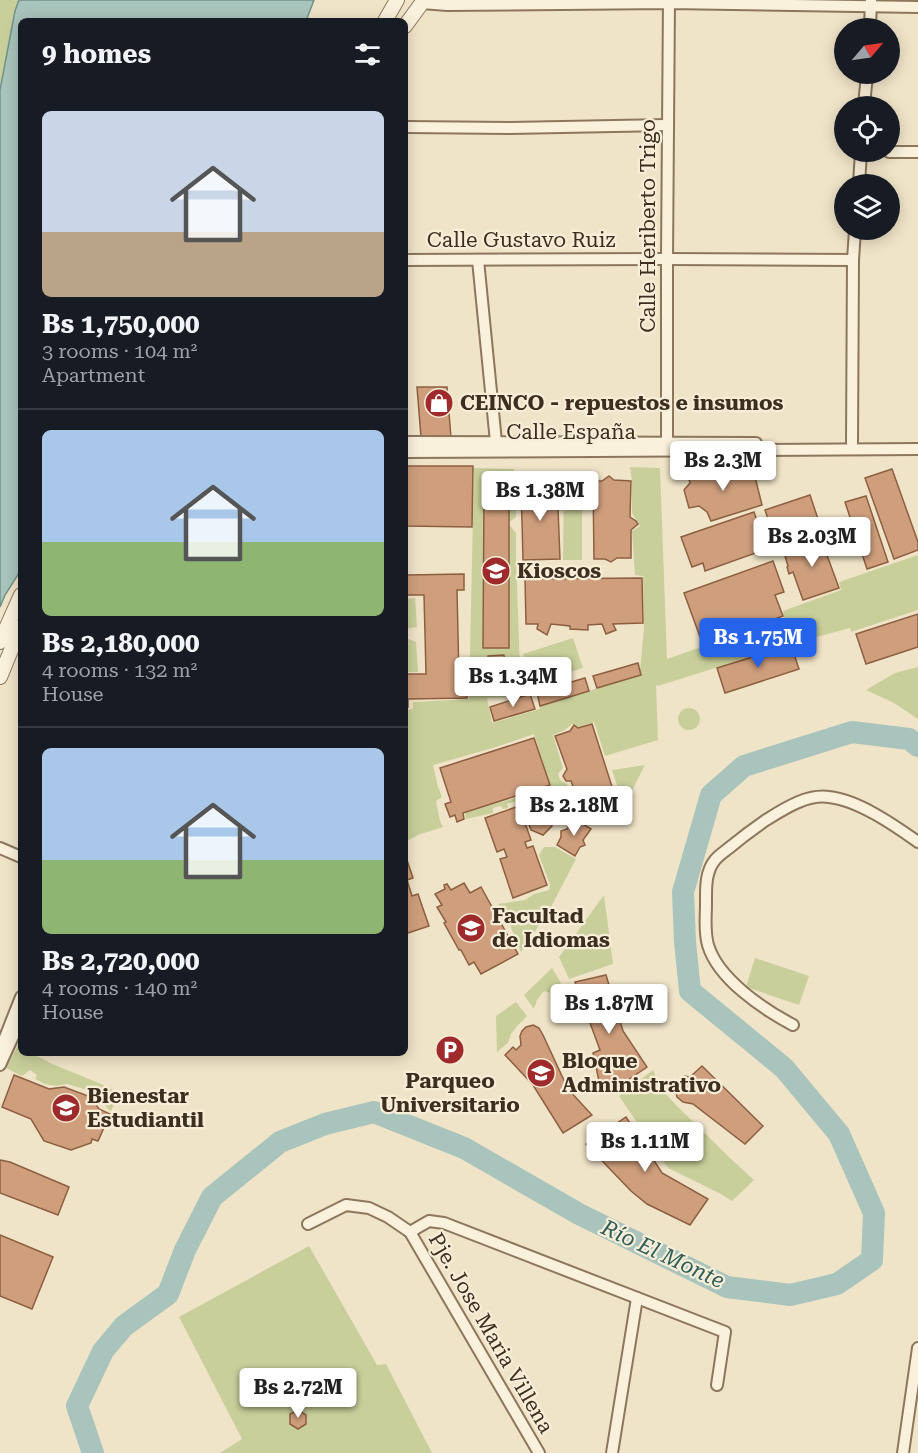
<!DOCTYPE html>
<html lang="en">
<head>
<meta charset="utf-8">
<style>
  body { margin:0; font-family:"Roboto Serif",serif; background:#20242c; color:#f1f3f6; height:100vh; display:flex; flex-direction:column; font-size:22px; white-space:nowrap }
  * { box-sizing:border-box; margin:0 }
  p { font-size:20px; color:#9ea1a6 }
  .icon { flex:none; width:33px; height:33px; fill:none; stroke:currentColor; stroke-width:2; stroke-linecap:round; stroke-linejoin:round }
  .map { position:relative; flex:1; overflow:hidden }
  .sheet { position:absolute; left:18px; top:18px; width:390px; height:1038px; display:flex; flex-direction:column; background:#171b24; border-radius:9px; box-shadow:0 3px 15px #0003 }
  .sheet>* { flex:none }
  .needle { width:39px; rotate:61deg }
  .fabs { position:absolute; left:834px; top:18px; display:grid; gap:12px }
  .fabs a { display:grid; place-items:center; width:66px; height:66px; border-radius:50%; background:#171b24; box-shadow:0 3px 15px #0003; font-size:30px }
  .price { position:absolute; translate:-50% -51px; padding:0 14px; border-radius:6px; background:#fff; color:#222; font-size:20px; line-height:39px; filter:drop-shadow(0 2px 3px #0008) }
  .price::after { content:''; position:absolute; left:50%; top:36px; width:18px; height:14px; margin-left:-9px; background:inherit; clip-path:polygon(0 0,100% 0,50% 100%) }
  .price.on { background:#2563eb; color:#fff }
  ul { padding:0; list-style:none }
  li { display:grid; align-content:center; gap:12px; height:318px; padding:0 24px }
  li+li { border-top:2px solid #363941 }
  li span { display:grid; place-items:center; height:186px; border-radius:9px; color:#555 }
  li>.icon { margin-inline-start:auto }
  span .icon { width:108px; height:108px; fill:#fffc; stroke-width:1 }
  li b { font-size:26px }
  h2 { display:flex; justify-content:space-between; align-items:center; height:72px; padding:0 24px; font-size:26px }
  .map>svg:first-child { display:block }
  .green { fill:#c9cf9b }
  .water { fill:#a9c4bc; stroke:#6f938a; stroke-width:1.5 }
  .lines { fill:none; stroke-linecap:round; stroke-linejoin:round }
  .river { stroke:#a9c4bc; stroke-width:22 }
  .building { fill:#cf9f7d; stroke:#8d5f41; stroke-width:1.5 }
  .minor-casing { stroke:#8d765c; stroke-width:14 }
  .tertiary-casing { stroke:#8d765c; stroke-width:16 }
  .minor { stroke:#faf1dc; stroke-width:10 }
  .tertiary { stroke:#faf1dc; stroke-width:14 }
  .labels { text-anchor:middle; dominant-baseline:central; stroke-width:4.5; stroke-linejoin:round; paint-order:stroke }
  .street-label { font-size:21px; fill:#3d2e20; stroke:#f7eed8 }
  .poi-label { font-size:21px; font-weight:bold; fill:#3d2e20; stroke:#f7eed8; text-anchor:start }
  .water-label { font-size:22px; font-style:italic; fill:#2f5d5a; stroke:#f7eed8 }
</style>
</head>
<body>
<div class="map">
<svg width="918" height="1453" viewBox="0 0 918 1453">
  <rect width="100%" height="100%" fill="#f0e4c8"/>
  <!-- green -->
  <g class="green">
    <polygon points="0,0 19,0 15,11 0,90"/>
    <polygon points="630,467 660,468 667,659 784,618 783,611 841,590 839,582 918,555 918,610 851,632 850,628 791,644 658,686 656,685 658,740 605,756 594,722 578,727 572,724 565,730 553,735 563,768 558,774 560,780 567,784 574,809 561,812 558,821 548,813 536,811 527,816 520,800 507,804 508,808 503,809 502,807 499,806 493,808 493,813 466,819 465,813 548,788 552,790 534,734 496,747 433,765 438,787 442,797 436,801 440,821 443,827 418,835 405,842 405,710 413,709 413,702 469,699 474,468 514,469 516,517 508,523 516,533 516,557 521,697 487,698 492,723 540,709 540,706 641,675 640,671 644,628 643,576 635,575 632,531 640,526 632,513 632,481"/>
    <polygon points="564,476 582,476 582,560 563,560"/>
    <polygon points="415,598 417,627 405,629 405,599"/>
    <polygon points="405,632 406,638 416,642 418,672 405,672"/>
    <polygon points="573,638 583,668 532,684 523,654"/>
    <polygon points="918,667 918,719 894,703 866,690 895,673"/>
    <circle cx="689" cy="719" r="11"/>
    <polygon points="645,765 624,806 612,770"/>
    <polygon points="544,847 555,847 576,859 550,909 521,952 508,920 498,904 525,900 534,894 549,890 550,885 539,855"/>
    <polygon points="604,895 613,964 569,979 559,957"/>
    <polygon points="755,958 809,976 799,1005 746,987"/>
    <polygon points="552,968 561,983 550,993 544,991 537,1000 534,1009 524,995"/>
    <polygon points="516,1002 527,1016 517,1026 511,1034 508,1043 497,1052 496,1016"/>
    <path d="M18,1045L21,1046V1053C35,1053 40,1058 52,1064C74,1073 97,1081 119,1093L111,1111L107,1108L98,1096L84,1089L67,1084L56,1086L45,1084L35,1079L37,1075L30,1070L22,1076L6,1068Z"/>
    <polygon points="653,1070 662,1090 677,1106 730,1158 754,1180 732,1201 719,1193 668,1168 619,1096"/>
    <polygon points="309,1246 377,1365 386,1364 432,1453 220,1453 242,1439 179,1317"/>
  </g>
  <!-- water -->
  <polygon class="water" points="19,0 314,0 306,21 21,21 21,570 5,595 0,607 0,90 15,11"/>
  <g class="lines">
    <!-- river -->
    <polyline class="river" points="93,1453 77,1406 103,1351 124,1326 168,1294 185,1250 212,1197 280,1142 325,1124 374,1112 464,1148 579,1214 727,1287 790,1295 837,1284 872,1260 874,1213 839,1134 784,1068 690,991 685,942 683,892 711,795 744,766 852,732 909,739 918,746"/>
  </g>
  <!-- building -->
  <g class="building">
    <polygon points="417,387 447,387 451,438 421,437"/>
    <polygon points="405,466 473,466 472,527 405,526"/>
    <polygon points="744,468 754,473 762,505 711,521 707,512 699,506 689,508 684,490 690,483 688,476 699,472"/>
    <polygon points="892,469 918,542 918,550 894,559 865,478"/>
    <polygon points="609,476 614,480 631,481 630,517 636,521 638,524 631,530 631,558 617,558 611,562 605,559 594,559 593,481 602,481"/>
    <polygon points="557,483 560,559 523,560 521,484"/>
    <polygon points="484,493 509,493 509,648 483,648"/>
    <polygon points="810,495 822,531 777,546 765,510"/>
    <polygon points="866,496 888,562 867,569 845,502"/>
    <polygon points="754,512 767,549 705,571 703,563 692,567 681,537"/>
    <polygon points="826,535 830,545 824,547 839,588 803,600 793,572 789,574 787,567 788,566 785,556 800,550 798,545"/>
    <polygon points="773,561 784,592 775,595 783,616 703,645 684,593"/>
    <polygon points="405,566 407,566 407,575 464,574 464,590 457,590 459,678 467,678 467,698 408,699 408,707 405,707 405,674 426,674 424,595 405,595"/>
    <polygon points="642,578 643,623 613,624 616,630 606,634 602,624 588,625 588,630 570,629 570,626 551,624 547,635 537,629 538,624 526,624 525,579"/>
    <polygon points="918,614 918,647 866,664 856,634"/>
    <polygon points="791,645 799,669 725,693 717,668"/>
    <polygon points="504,655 507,689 490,690 488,656"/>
    <polygon points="638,663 641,675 597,688 593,676"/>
    <polygon points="585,678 589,691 540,706 537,692"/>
    <polygon points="530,694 535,709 494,721 490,707"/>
    <polygon points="592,724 615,796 602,800 600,805 591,804 581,808 571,781 566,781 563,776 567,769 555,736 570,731 574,725 578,728"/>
    <polygon points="534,738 550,785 463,813 464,819 457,822 455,815 450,817 445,804 451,802 440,768"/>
    <polygon points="519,806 531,840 525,842 527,848 533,846 547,885 513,898 500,859 507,857 504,849 497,852 485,818"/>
    <polygon points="538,813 549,816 552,826 543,835 531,830 528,822"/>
    <polygon points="574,818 591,829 583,840 585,845 580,847 575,856 557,845 561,837 561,831 567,829"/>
    <polygon points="405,854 413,878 407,880 412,896 418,894 429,926 405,934"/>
    <polygon points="464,883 470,893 481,887 518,954 481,974 474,962 469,965 461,950 459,950 444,923 446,922 437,907 442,905 435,894 445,889 444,885 447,884 451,890"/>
    <polygon points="606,975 623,1031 647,1067 622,1084 616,1090 609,1091 603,1088 599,1081 593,1053 600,1050 575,982"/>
    <polygon points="533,1025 539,1028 543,1035 568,1089 592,1115 563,1133 533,1085 505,1055 513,1047 516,1050 521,1045 520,1036 522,1031 526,1027"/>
    <polygon points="702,1066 763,1126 745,1144 693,1104 683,1102 677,1097 675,1090 676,1083 685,1076 690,1077"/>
    <polygon points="14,1075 49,1089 64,1087 91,1097 99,1109 110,1114 98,1141 92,1139 91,1143 71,1150 44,1141 31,1119 2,1107"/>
    <polygon points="626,1117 662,1173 708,1199 690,1225 647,1204 631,1191 586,1144"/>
    <polygon points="0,1160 10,1162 69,1187 58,1215 0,1193"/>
    <polygon points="0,1235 53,1257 32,1309 0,1296"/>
    <polygon points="298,1410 306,1415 306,1424 298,1429 290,1424 290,1414"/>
  </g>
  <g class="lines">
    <!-- minor casing -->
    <g class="minor-casing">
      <g id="minor">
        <polyline points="422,3 447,5 669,3 918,7"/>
        <polyline points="870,28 871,0"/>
        <polyline points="864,106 867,74"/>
        <polyline points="405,127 510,128 667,125"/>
        <polyline points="889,152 918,152"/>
        <polyline points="859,184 861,152"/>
        <polyline points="405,260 667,259 853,260"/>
        <polyline points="478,260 496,442"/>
        <polyline points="405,442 756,443"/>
        <polyline points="852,443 853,260 855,230"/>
        <polyline points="667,448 667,259 669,0"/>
        <polyline points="405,452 918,449"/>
        <polyline points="0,848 21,857"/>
        <path d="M793,1025C763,1009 718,979 708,945C704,931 706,917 706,904C706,889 705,872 715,860C719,855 724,852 729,848C741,838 753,829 766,820C784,809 806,794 829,797C858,800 894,825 918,842"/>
        <polyline points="0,1050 21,997"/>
        <polyline points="0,1065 21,1019"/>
        <polyline points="308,1224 346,1205 369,1208 388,1217 410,1232 429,1221 444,1223 725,1332 717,1385"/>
        <polyline points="410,1232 539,1453"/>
        <polyline points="612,1453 637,1298"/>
        <polyline points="903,1453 918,1348"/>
      </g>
    </g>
    <!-- tertiary casing -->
    <g class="tertiary-casing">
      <g id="tertiary">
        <polyline points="385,21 397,0"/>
        <polyline points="405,26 424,0"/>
        <polyline points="0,642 21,595"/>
        <polyline points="0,677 21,626"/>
      </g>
    </g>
    <!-- minor -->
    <use href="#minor" class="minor"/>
    <!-- tertiary -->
    <use href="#tertiary" class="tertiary"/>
  </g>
  <!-- icons -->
  <defs>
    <g id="shop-disc" transform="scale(1.5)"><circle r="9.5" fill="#9e2a2b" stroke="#f7eed8"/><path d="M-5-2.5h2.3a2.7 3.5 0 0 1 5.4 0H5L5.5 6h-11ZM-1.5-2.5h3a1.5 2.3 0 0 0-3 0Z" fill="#fff"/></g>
    <g id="university-disc" transform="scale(1.5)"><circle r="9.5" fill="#9e2a2b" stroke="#f7eed8"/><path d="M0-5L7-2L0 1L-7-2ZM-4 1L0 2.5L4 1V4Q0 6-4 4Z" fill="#fff"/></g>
    <g id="parking-disc" transform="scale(1.5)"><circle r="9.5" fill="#9e2a2b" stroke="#f7eed8"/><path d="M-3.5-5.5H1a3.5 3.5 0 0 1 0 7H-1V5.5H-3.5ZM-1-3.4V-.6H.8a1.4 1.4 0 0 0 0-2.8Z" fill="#fff"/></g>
  </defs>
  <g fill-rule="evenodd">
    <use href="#shop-disc" x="439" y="403"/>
    <use href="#university-disc" x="496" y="571"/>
    <use href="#university-disc" x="471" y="928"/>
    <use href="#parking-disc" x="450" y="1050"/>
    <use href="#university-disc" x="541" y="1073"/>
    <use href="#university-disc" x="66" y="1108"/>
  </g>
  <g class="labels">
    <!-- street labels -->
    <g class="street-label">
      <text transform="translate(648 226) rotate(-90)">Calle Heriberto Trigo</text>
      <text x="521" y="240">Calle Gustavo Ruiz</text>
      <text x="571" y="432">Calle España</text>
      <text transform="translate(491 1333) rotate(60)">Pje. Jose Maria Villena</text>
    </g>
    <!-- poi labels -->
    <g class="poi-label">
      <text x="460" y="403">CEINCO - repuestos e insumos</text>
      <text x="517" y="571">Kioscos</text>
      <text x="492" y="916">Facultad<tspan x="492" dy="24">de Idiomas</tspan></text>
      <text x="562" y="1061">Bloque<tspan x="562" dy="24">Administrativo</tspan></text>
      <text x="450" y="1081" text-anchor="middle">Parqueo<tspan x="450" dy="24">Universitario</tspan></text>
      <text x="87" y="1096">Bienestar<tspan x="87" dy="24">Estudiantil</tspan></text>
    </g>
    <!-- water labels -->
    <g class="water-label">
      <text transform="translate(663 1254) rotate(25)">Río El Monte</text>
    </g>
  </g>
</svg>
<div class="fabs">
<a><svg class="needle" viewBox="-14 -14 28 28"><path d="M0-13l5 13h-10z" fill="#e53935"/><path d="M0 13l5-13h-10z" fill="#9ea1a6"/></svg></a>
<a><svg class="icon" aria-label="locate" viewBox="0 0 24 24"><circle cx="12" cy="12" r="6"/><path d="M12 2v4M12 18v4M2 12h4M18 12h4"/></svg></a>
<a><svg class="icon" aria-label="layers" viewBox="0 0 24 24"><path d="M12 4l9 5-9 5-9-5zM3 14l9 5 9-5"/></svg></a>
</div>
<b class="price" style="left:723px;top:492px">Bs 2.3M</b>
<b class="price" style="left:540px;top:522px">Bs 1.38M</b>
<b class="price" style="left:812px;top:568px">Bs 2.03M</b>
<b class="price on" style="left:758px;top:669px">Bs 1.75M</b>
<b class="price" style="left:513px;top:708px">Bs 1.34M</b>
<b class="price" style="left:574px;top:837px">Bs 2.18M</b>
<b class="price" style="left:609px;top:1035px">Bs 1.87M</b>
<b class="price" style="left:645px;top:1173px">Bs 1.11M</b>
<b class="price" style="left:298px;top:1419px">Bs 2.72M</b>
<section class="sheet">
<h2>9 homes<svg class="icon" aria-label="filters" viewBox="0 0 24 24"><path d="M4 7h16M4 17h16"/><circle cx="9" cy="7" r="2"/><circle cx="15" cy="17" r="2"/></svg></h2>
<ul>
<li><span style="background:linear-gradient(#c9d6e8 65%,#b9a48a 0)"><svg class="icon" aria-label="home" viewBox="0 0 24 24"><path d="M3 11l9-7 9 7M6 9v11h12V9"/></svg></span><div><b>Bs 1,750,000</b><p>3 rooms · 104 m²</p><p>Apartment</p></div></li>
<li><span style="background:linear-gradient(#a9c7e8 60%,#8fb573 0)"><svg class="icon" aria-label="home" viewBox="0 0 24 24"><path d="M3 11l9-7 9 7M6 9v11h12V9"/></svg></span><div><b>Bs 2,180,000</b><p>4 rooms · 132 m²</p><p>House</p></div></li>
<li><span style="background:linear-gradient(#a9c7e8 60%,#8fb573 0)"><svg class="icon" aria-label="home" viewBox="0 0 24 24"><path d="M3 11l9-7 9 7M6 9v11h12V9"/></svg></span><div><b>Bs 2,720,000</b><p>4 rooms · 140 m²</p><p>House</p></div></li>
</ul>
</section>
</div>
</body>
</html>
